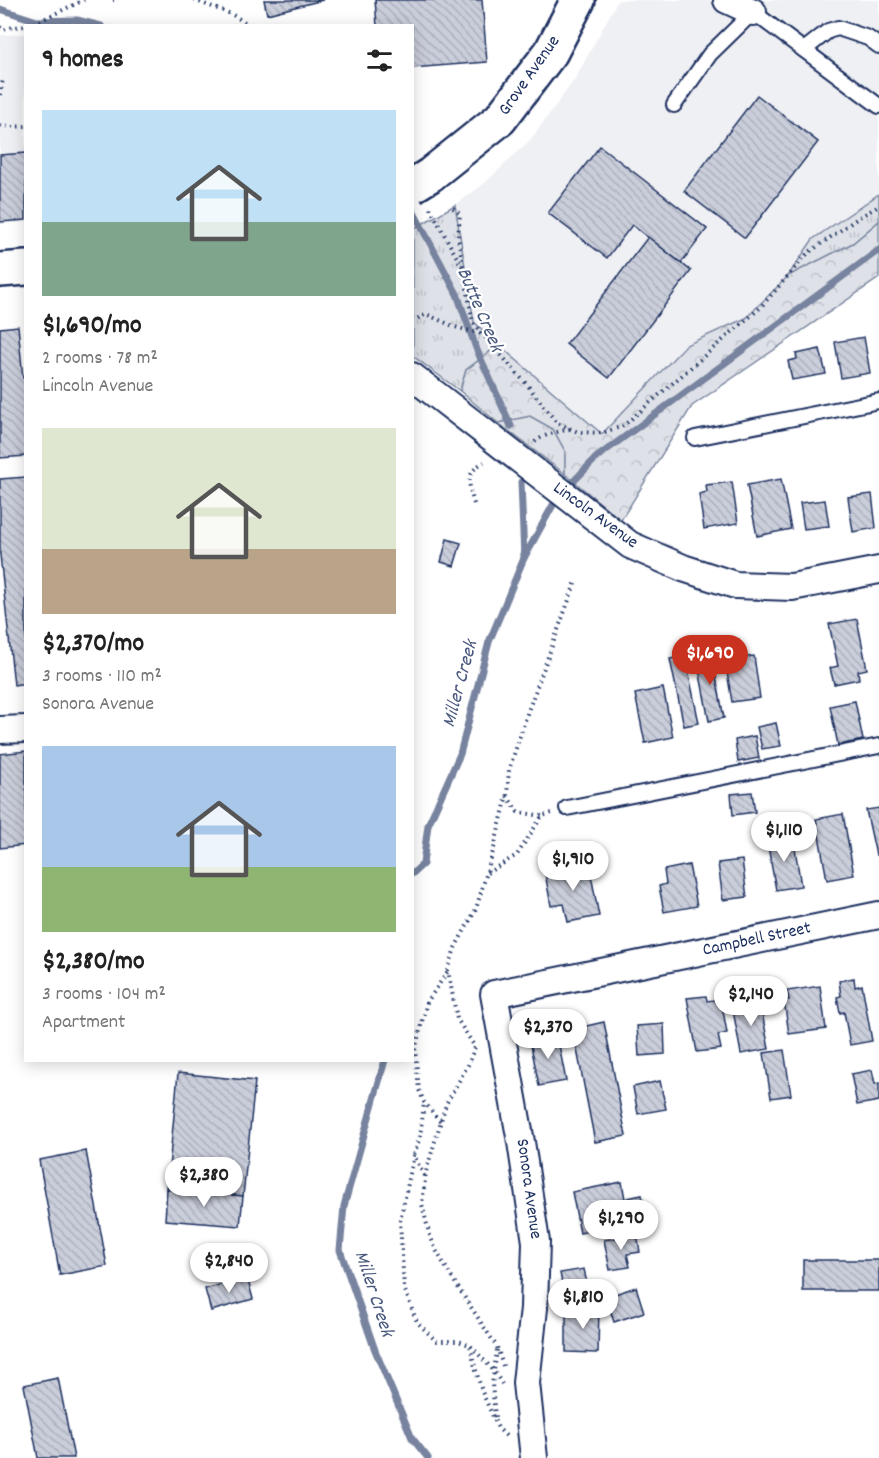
<!DOCTYPE html>
<html lang="en">
<head>
<meta charset="utf-8">
<style>
  body { margin:0; font-family:Dekko,sans-serif; background:#f2f2f2; color:#222; height:100vh; display:flex; flex-direction:column; font-size:22px; white-space:nowrap }
  * { box-sizing:border-box; margin:0 }
  p { font-size:20px; color:#767676 }
  .icon { flex:none; width:33px; height:33px; fill:none; stroke:currentColor; stroke-width:2; stroke-linecap:round; stroke-linejoin:round }
  .map { position:relative; flex:1; overflow:hidden }
  .sheet { position:absolute; left:24px; top:24px; width:390px; height:1038px; display:flex; flex-direction:column; background:#fff; border-radius:0px; box-shadow:0 3px 15px #0003 }
  .sheet>* { flex:none }
  .price { position:absolute; translate:-50% -51px; padding:0 14px; border-radius:21px; background:#fff; color:#222; font-size:20px; line-height:39px; filter:drop-shadow(0 2px 3px #0008) }
  .price::after { content:''; position:absolute; left:50%; top:36px; width:18px; height:14px; margin-left:-9px; background:inherit; clip-path:polygon(0 0,100% 0,50% 100%) }
  .price.active { background:#c8321e; color:#fff }
  ul { padding:0; list-style:none }
  li { display:grid; align-content:center; gap:12px; height:318px; padding:0 18px }
  li span { display:grid; place-items:center; height:186px; border-radius:0px; color:#555 }
  li>.icon { margin-inline-start:auto }
  span .icon { width:108px; height:108px; fill:#fffc; stroke-width:1 }
  li b { font-size:26px }
  h2 { display:flex; justify-content:space-between; align-items:center; height:72px; padding:0 18px; font-size:26px }
  .map>svg:first-child { display:block }
  .built { fill:#eff0f4 }
  .grass { fill:url(#grass-tufts); stroke:#7c88a2; stroke-width:1.5 }
  .forest { fill:url(#forest-crowns); stroke:#7c88a2; stroke-width:1.5 }
  .lines { fill:none; stroke-linecap:round; stroke-linejoin:round }
  .stream { stroke:#77839f; stroke-width:7 }
  .building { fill:url(#building-back-hatch); stroke:#1b2f5e; stroke-width:1.5 }
  .lane-casing { stroke:#1b2f5e; stroke-width:18 }
  .street-casing { stroke:#1b2f5e; stroke-width:30 }
  .secondary-casing { stroke:#1b2f5e; stroke-width:38 }
  .path { stroke:#1b2f5e; stroke-width:4; stroke-dasharray:1.5 4.5; stroke-linecap:butt }
  .lane { stroke:#fff; stroke-width:14 }
  .street { stroke:#fff; stroke-width:26 }
  .secondary { stroke:#fff; stroke-width:33 }
  .secondary-bridge-casing { stroke:#1b2f5e; stroke-width:38; stroke-linecap:butt }
  .secondary-bridge { stroke:#fff; stroke-width:33 }
  .labels { text-anchor:middle; dominant-baseline:central; stroke-width:4.5; stroke-linejoin:round; paint-order:stroke }
  .street-label { font-size:18px; fill:#1b2f5e; stroke:#fff }
  .water-label { font-size:20px; font-style:italic; fill:#49597e; stroke:#fff }
</style>
</head>
<body>
<div class="map">
<svg width="879" height="1458" viewBox="0 0 879 1458">
  <defs>
    <pattern id="grass-tufts" width="24" height="20" patternUnits="userSpaceOnUse" patternTransform="scale(1.5)"><rect width="24" height="20" fill="#dee1e7"/><path d="M3 7l-1-3M5 7V3M7 7l1-3M15 17l-1-3M17 17v-4M19 17l1-3" fill="none" stroke="#bec1c9"/></pattern>
    <pattern id="forest-crowns" width="20" height="18" patternUnits="userSpaceOnUse" patternTransform="scale(1.5)"><rect width="20" height="18" fill="#dee1e7"/><path d="M2 6a3 3 0 1 1 6 0M12 15a3 3 0 1 1 6 0" fill="none" stroke="#bec1c9"/></pattern>
    <pattern id="building-back-hatch" width="6" height="6" patternUnits="userSpaceOnUse" patternTransform="scale(1.5)"><rect width="6" height="6" fill="#caceda"/><path d="M-1 5l2 2M0 0l6 6M5-1l2 2" fill="none" stroke="#adb1be"/></pattern>
  </defs>
  <rect width="100%" height="100%" fill="#fff"/>
  <filter id="ink" filterUnits="userSpaceOnUse"><feTurbulence type="fractalNoise" baseFrequency=".0167" numOctaves="2"/><feDisplacementMap in="SourceGraphic" scale="12" xChannelSelector="R" yChannelSelector="G"/><feConvolveMatrix kernelMatrix="1 2 1 2 8 2 1 2 1" color-interpolation-filters="sRGB"/></filter>
  <g filter="url(#ink)">
    <!-- built -->
    <g class="built">
      <polygon points="618,0 879,0 879,194 813,239 788,276 746,318 686,345 602,434 474,323 455,205 485,183 531,139 575,79"/>
      <polygon points="25,34 25,222 0,224 0,35"/>
    </g>
    <!-- grass -->
    <g class="grass">
      <polygon points="879,194 879,221 853,243 788,276 813,239"/>
      <polygon points="455,205 474,322 499,345 466,370 460,391 413,356 413,229"/>
      <polygon points="530,416 553,429 565,451 565,474 498,423"/>
    </g>
    <!-- forest -->
    <polygon class="forest" points="879,221 879,278 692,406 621,520 565,474 565,451 553,429 530,416 498,423 460,391 466,370 499,345 602,434 686,345 746,318 788,276 853,243"/>
    <g class="lines">
      <!-- stream -->
      <g class="stream">
        <polyline points="0,9 37,21 77,20 101,26"/>
        <polyline points="412,209 457,294 476,348 511,426"/>
        <polyline points="521,482 524,558"/>
        <polyline points="572,483 597,457 879,250"/>
        <polyline points="412,874 423,864 428,825 460,754 489,642 524,558 553,505"/>
        <polyline points="385,1060 344,1206 340,1250 375,1350 412,1438 428,1458"/>
      </g>
    </g>
    <!-- building -->
    <g class="building">
      <polygon points="264,0 323,0 267,14"/>
      <polygon points="375,0 482,0 487,62 412,68 412,26 377,26"/>
      <polygon points="757,95 818,142 745,238 684,191"/>
      <polygon points="600,146 707,229 681,263 632,225 607,258 548,213"/>
      <polygon points="26,153 26,220 0,222 0,155"/>
      <polygon points="648,237 691,271 609,378 566,344"/>
      <polygon points="18,326 23,378 26,378 26,456 0,458 0,328"/>
      <polygon points="864,337 870,373 841,378 835,342"/>
      <polygon points="820,349 826,374 792,380 788,361 797,359 796,354"/>
      <polygon points="26,477 26,683 14,685 0,555 0,479"/>
      <polygon points="781,479 791,529 757,536 747,485"/>
      <polygon points="732,482 738,523 704,529 699,494 707,492 706,485"/>
      <polygon points="872,494 876,528 853,532 848,497"/>
      <polygon points="825,500 829,526 804,529 800,503"/>
      <polygon points="447,539 461,543 454,566 441,562"/>
      <polygon points="857,619 867,669 858,671 859,679 834,684 830,668 838,666 829,624"/>
      <polygon points="711,651 724,718 709,721 696,654"/>
      <polygon points="685,656 699,723 684,726 670,659"/>
      <polygon points="754,656 760,698 732,702 725,660"/>
      <polygon points="663,688 673,737 645,743 635,694"/>
      <polygon points="855,701 863,740 838,745 830,706"/>
      <polygon points="776,723 781,746 762,749 757,727"/>
      <polygon points="755,736 759,758 738,762 735,740"/>
      <polygon points="26,751 26,845 0,848 0,754"/>
      <polygon points="752,792 755,812 733,815 731,794"/>
      <polygon points="879,808 879,855 876,855 866,810"/>
      <polygon points="843,814 854,875 827,880 816,819"/>
      <polygon points="793,836 801,886 776,890 767,841"/>
      <polygon points="742,860 747,897 723,900 718,863"/>
      <polygon points="589,865 599,916 568,922 564,904 551,906 545,873"/>
      <polygon points="689,865 697,906 664,912 659,886 666,884 664,870"/>
      <polygon points="854,978 855,987 862,985 872,1041 850,1045 844,1012 840,1013 837,997 841,996 839,981"/>
      <polygon points="820,986 826,1029 789,1034 784,1000 789,1000 787,991"/>
      <polygon points="706,996 707,1001 721,999 727,1033 718,1035 721,1049 697,1052 687,998"/>
      <polygon points="759,997 769,1049 741,1054 733,1010 743,1008 741,1001"/>
      <polygon points="604,1022 626,1136 595,1142 573,1029"/>
      <polygon points="664,1024 665,1054 639,1056 637,1026"/>
      <polygon points="557,1035 566,1081 539,1086 530,1040"/>
      <polygon points="784,1050 791,1095 771,1098 764,1053"/>
      <polygon points="872,1070 875,1084 879,1083 879,1101 857,1105 851,1074"/>
      <polygon points="178,1073 255,1081 243,1196 167,1189"/>
      <polygon points="660,1081 666,1109 638,1114 633,1087"/>
      <polygon points="86,1151 107,1266 60,1275 39,1160"/>
      <polygon points="622,1182 627,1211 596,1217 598,1229 580,1233 572,1192"/>
      <polygon points="167,1189 243,1196 240,1226 165,1220"/>
      <polygon points="642,1195 645,1210 630,1214 627,1198"/>
      <polygon points="637,1234 640,1252 627,1254 630,1267 610,1270 604,1240"/>
      <rect x="803" y="1260" width="76" height="31"/>
      <polygon points="584,1269 588,1289 564,1293 560,1273"/>
      <polygon points="247,1277 253,1299 211,1311 205,1289"/>
      <polygon points="636,1287 644,1312 614,1322 606,1297"/>
      <polygon points="578,1305 599,1305 598,1353 566,1352 566,1315 578,1315"/>
      <polygon points="58,1378 74,1458 38,1458 24,1385"/>
    </g>
    <g class="lines">
      <!-- lane casing -->
      <g class="lane-casing">
        <g id="lane">
          <polyline points="804,50 828,31 838,28 868,38 879,46"/>
          <polyline points="674,105 710,54 753,12 879,106"/>
          <polyline points="695,438 879,401"/>
          <polyline points="567,808 879,746"/>
        </g>
      </g>
      <!-- street casing -->
      <g class="street-casing">
        <g id="street">
          <polyline points="727,0 753,12"/>
          <polyline points="412,376 630,545 683,568 735,585 792,587 879,570"/>
          <polyline points="0,730 26,729"/>
          <polyline points="534,1458 526,1383 534,1308 536,1242 521,1142 494,994 879,915"/>
        </g>
      </g>
      <!-- secondary casing -->
      <g class="secondary-casing">
        <g id="secondary">
          <polyline points="430,175 500,119 551,52 578,0"/>
          <polyline points="0,270 26,268"/>
        </g>
      </g>
      <!-- path -->
      <g class="path">
        <polyline points="113,0 114,0"/>
        <polyline points="194,0 231,14 252,26"/>
        <polyline points="29,26 84,0"/>
        <polyline points="0,27 3,30 13,27 26,26"/>
        <polyline points="0,95 3,79"/>
        <polyline points="0,126 10,127 26,126"/>
        <polyline points="430,208 462,267"/>
        <polyline points="453,208 460,214 458,237 473,323 529,387 557,423 578,432 602,433 623,426 760,308 808,253 858,218 879,206"/>
        <polyline points="412,318 417,319 426,314 455,327 482,334"/>
        <path d="M535,442C544,434 558,432 570,429"/>
        <path d="M474,504C469,486 464,473 484,462"/>
        <polyline points="507,796 518,812 542,816"/>
        <polyline points="487,873 517,855 542,816 552,813"/>
        <polyline points="440,1121 424,1102 419,1090 415,1050 427,1002 448,971"/>
        <polyline points="414,1155 400,1221 404,1288 417,1322 436,1341 458,1341 470,1345 474,1363 482,1392 498,1428 508,1438"/>
        <polyline points="424,1176 414,1155 420,1137 424,1103"/>
        <polyline points="471,1346 494,1371 502,1384"/>
        <polyline points="503,1366 497,1347 452,1278 436,1250 429,1233 422,1204 426,1172 446,1104 468,1065 475,1047 457,1019 448,970 455,948 476,909 494,848 507,796 509,770 528,711 576,581"/>
        <polyline points="495,1417 492,1384 497,1350"/>
      </g>
      <!-- lane -->
      <use href="#lane" class="lane"/>
      <!-- street -->
      <use href="#street" class="street"/>
      <!-- secondary -->
      <use href="#secondary" class="secondary"/>
      <!-- secondary-bridge casing -->
      <g class="secondary-bridge-casing">
        <polyline id="secondary-bridge" points="412,186 430,175"/>
      </g>
      <!-- secondary-bridge -->
      <use href="#secondary-bridge" class="secondary-bridge"/>
    </g>
  </g>
  <g class="labels">
    <!-- street labels -->
    <g class="street-label">
      <text transform="translate(530 76) rotate(-55)">Grove Avenue</text>
      <text transform="translate(595 516) rotate(36)">Lincoln Avenue</text>
      <text transform="translate(757 940) rotate(-12)">Campbell Street</text>
      <text transform="translate(528 1189) rotate(82)">Sonora Avenue</text>
    </g>
    <!-- water labels -->
    <g class="water-label">
      <text transform="translate(479 310) rotate(67)">Butte Creek</text>
      <text transform="translate(461 684) rotate(-75)">Miller Creek</text>
      <text transform="translate(373 1294) rotate(72)">Miller Creek</text>
    </g>
  </g>
</svg>
<b class="price active" style="left:710px;top:686px">$1,690</b>
<b class="price" style="left:784px;top:863px">$1,110</b>
<b class="price" style="left:573px;top:892px">$1,910</b>
<b class="price" style="left:751px;top:1027px">$2,140</b>
<b class="price" style="left:548px;top:1060px">$2,370</b>
<b class="price" style="left:204px;top:1208px">$2,380</b>
<b class="price" style="left:621px;top:1251px">$1,290</b>
<b class="price" style="left:229px;top:1294px">$2,840</b>
<b class="price" style="left:583px;top:1330px">$1,810</b>
<section class="sheet">
<h2>9 homes<svg class="icon" aria-label="filters" viewBox="0 0 24 24"><path d="M4 7h16M4 17h16"/><circle cx="9" cy="7" r="2"/><circle cx="15" cy="17" r="2"/></svg></h2>
<ul>
<li><span style="background:linear-gradient(#bfe0f5 60%,#7fa58c 0)"><svg class="icon" aria-label="home" viewBox="0 0 24 24"><path d="M3 11l9-7 9 7M6 9v11h12V9"/></svg></span><div><b>$1,690/mo</b><p>2 rooms · 78 m²</p><p>Lincoln Avenue</p></div></li>
<li><span style="background:linear-gradient(#dfe7d0 65%,#b9a48a 0)"><svg class="icon" aria-label="home" viewBox="0 0 24 24"><path d="M3 11l9-7 9 7M6 9v11h12V9"/></svg></span><div><b>$2,370/mo</b><p>3 rooms · 110 m²</p><p>Sonora Avenue</p></div></li>
<li><span style="background:linear-gradient(#a9c7e8 65%,#8fb573 0)"><svg class="icon" aria-label="home" viewBox="0 0 24 24"><path d="M3 11l9-7 9 7M6 9v11h12V9"/></svg></span><div><b>$2,380/mo</b><p>3 rooms · 104 m²</p><p>Apartment</p></div></li>
</ul>
</section>
</div>
</body>
</html>
